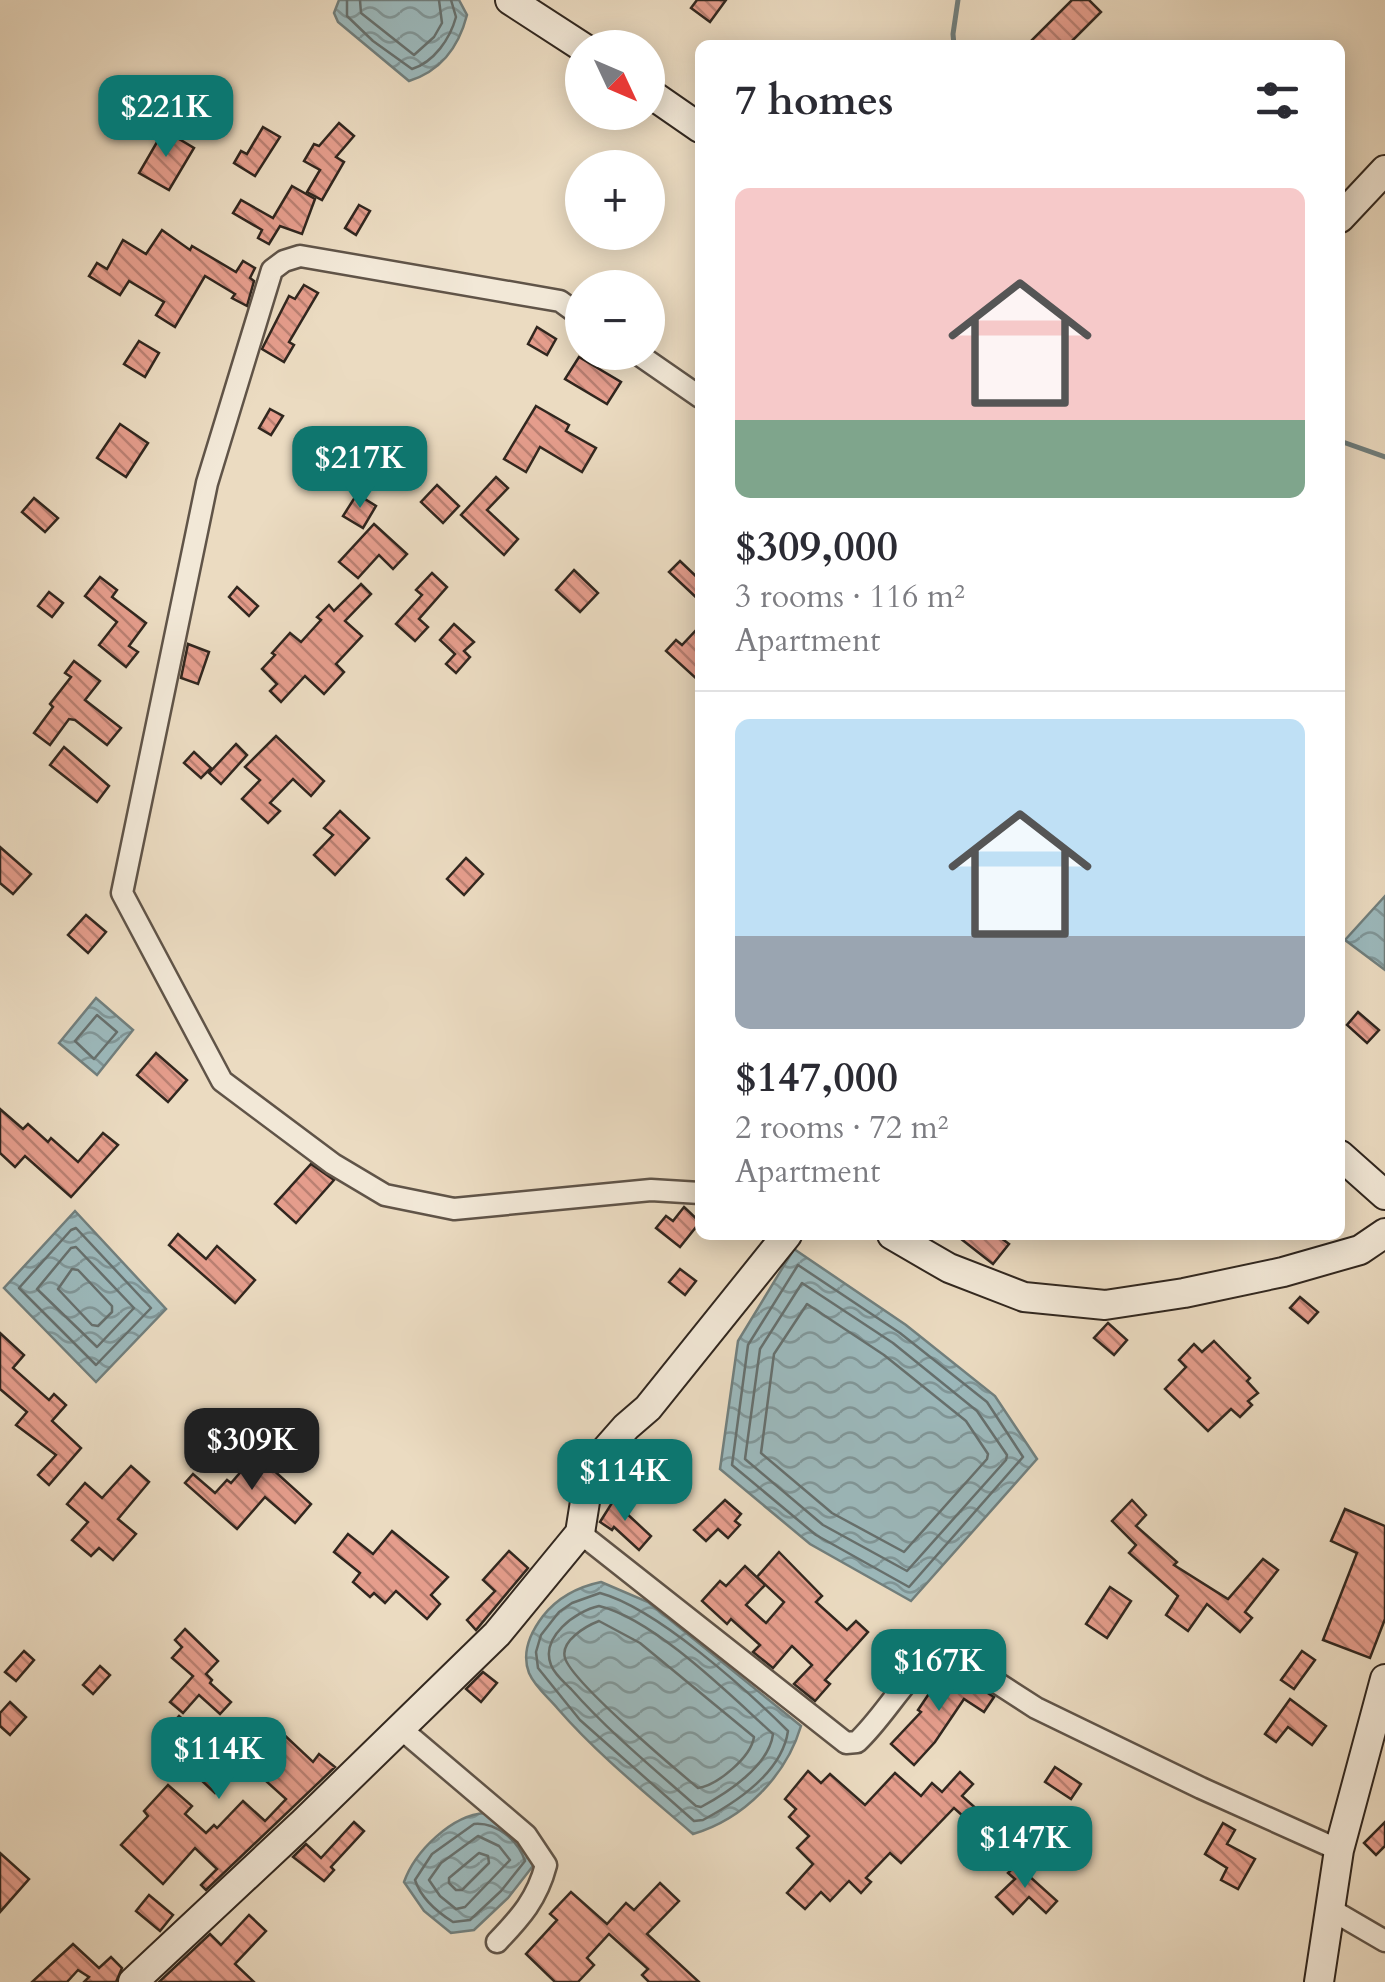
<!DOCTYPE html>
<html lang="en">
<head>
<meta charset="utf-8">
<style>
  body { margin:0; font-family:Cardo,serif; background:#f7f7f7; color:#2b2b33; height:100vh; display:flex; flex-direction:column; font-size:38px; white-space:nowrap }
  * { box-sizing:border-box; margin:0 }
  p { font-size:32px; color:#7c7c81 }
  .icon { flex:none; width:55px; height:55px; fill:none; stroke:currentColor; stroke-width:2; stroke-linecap:round; stroke-linejoin:round }
  .map { position:relative; flex:1; overflow:hidden }
  .sheet { position:absolute; left:695px; top:40px; width:650px; height:1200px; display:flex; flex-direction:column; background:#fff; border-radius:15px; box-shadow:0 5px 25px #0003 }
  .sheet>* { flex:none }
  .needle { width:65px; rotate:134deg }
  .buttons { position:absolute; left:565px; top:30px; display:grid; gap:20px }
  .buttons a { display:grid; place-items:center; width:100px; height:100px; border-radius:50%; background:#fff; box-shadow:0 5px 25px #0003; font-size:50px }
  .price { position:absolute; translate:-50% -85px; padding:0 22px; border-radius:20px; background:#0f766e; color:#fff; font-size:32px; line-height:65px; filter:drop-shadow(0 2px 5px #0008) }
  .price::after { content:''; position:absolute; left:50%; top:60px; width:30px; height:22px; margin-left:-15px; background:inherit; clip-path:polygon(0 0,100% 0,50% 100%) }
  .price.active { background:#222; color:#fff }
  ul { padding:0; list-style:none }
  li { display:grid; align-content:center; gap:20px; height:530px; padding:0 40px }
  li+li { border-top:2px solid #e1e1e2 }
  li span { display:grid; place-items:center; height:310px; border-radius:15px; color:#555 }
  li>.icon { margin-inline-start:auto }
  span .icon { width:180px; height:180px; fill:#fffc; stroke-width:1 }
  li b { font-size:42px }
  h2 { display:flex; justify-content:space-between; align-items:center; height:120px; padding:0 40px; font-size:42px }
  .map>svg:first-child { display:block }
  .water { fill:url(#water-waves); stroke:#717f7d; stroke-width:2.5 }
  .lines { fill:none; stroke-linecap:round; stroke-linejoin:round }
  .shore { stroke:#66706e; stroke-width:2.5 }
  .stream { stroke:#717f7d; stroke-width:5 }
  .building { fill:url(#building-back-hatch); stroke:#31271f; stroke-width:2.5 }
  .street-casing { stroke:#605448; stroke-width:25 }
  .secondary-casing { stroke:#31271f; stroke-width:32 }
  .street { stroke:#f2e8d7; stroke-width:20 }
  .secondary { stroke:#f2e8d7; stroke-width:28 }
</style>
</head>
<body>
<div class="map">
<svg width="1385" height="1982" viewBox="0 0 1385 1982">
  <defs>
    <pattern id="water-waves" width="16" height="10" patternUnits="userSpaceOnUse" patternTransform="scale(2.5)"><rect width="16" height="10" fill="#9cb9bc"/><path d="M0 5q4-4 8 0t8 0" fill="none" stroke="#809698"/></pattern>
    <pattern id="building-back-hatch" width="6" height="6" patternUnits="userSpaceOnUse" patternTransform="scale(2.5)"><rect width="6" height="6" fill="#e59d8c"/><path d="M-1 5l2 2M0 0l6 6M5-1l2 2" fill="none" stroke="#ba8072"/></pattern>
  </defs>
  <rect width="100%" height="100%" fill="#ebdbc1"/>
  <filter id="stains"><feTurbulence type="fractalNoise" baseFrequency=".002" numOctaves="4"/><feColorMatrix values="0 0 0 0 .2 0 0 0 0 .09 0 0 0 0 .02 0 0 0 .5 -.17"/></filter>
  <radialGradient id="worn" r=".72"><stop offset=".6" stop-color="#630" stop-opacity="0"/><stop offset="1" stop-color="#630" stop-opacity=".3"/></radialGradient>
  <!-- water -->
  <g class="water">
    <path d="M339,0H459L467,15C459,46 441,71 409,81L338,22L334,13Z"/>
    <polygon points="1385,896 1385,970 1345,940"/>
    <polygon points="96,998 133,1030 97,1075 59,1043"/>
    <polygon points="75,1211 166,1309 96,1382 4,1288"/>
    <polygon points="794,1249 906,1325 995,1396 1037,1459 911,1601 810,1544 720,1469 738,1341"/>
    <path d="M601,1582L648,1602L801,1726C786,1776 744,1819 693,1834C647,1794 598,1755 558,1709C548,1697 535,1687 529,1673C521,1652 530,1633 543,1616C558,1597 577,1587 601,1582Z"/>
    <path d="M485,1813L499,1818L536,1862L508,1898L474,1930L451,1933L424,1911L404,1882C415,1851 452,1815 485,1813Z"/>
  </g>
  <g class="lines">
    <!-- shore -->
    <g class="shore">
      <path d="M347,0V16L373,41L412,69C434,62 450,39 456,17L451,0"/>
      <polyline points="360,0 361,13 414,55 434,37 442,23 439,0"/>
      <polygon points="97,1015 117,1032 94,1059 75,1041"/>
      <polygon points="76,1228 151,1308 96,1365 19,1288 71,1230"/>
      <polygon points="76,1247 134,1308 97,1347 37,1289 71,1248"/>
      <polygon points="798,1265 900,1333 987,1402 1023,1457 909,1587 816,1535 732,1465 748,1345"/>
      <polygon points="72,1269 78,1270 112,1306 112,1312 98,1326 92,1325 58,1289"/>
      <polygon points="802,1283 893,1343 977,1411 1007,1455 1006,1460 907,1571 823,1525 745,1459 760,1349"/>
      <polygon points="807,1304 884,1355 966,1421 988,1454 987,1459 904,1552 832,1513 761,1453 774,1354"/>
      <path d="M600,1593C656,1608 746,1689 788,1731C782,1772 737,1802 703,1820L694,1821L580,1720L538,1668L536,1652L541,1635L559,1612L572,1603Z"/>
      <path d="M599,1606C654,1619 730,1695 773,1734C769,1766 727,1793 701,1807L696,1806C653,1768 609,1732 571,1689C564,1682 555,1675 551,1665C540,1637 576,1611 599,1606Z"/>
      <path d="M599,1621L640,1643L754,1737C751,1757 718,1785 698,1788C674,1768 572,1682 565,1658C560,1641 586,1626 599,1621Z"/>
      <path d="M474,1824C496,1822 518,1840 525,1861L501,1891L470,1920L453,1922C437,1912 421,1898 415,1880L432,1854Z"/>
      <polygon points="478,1836 499,1846 510,1860 465,1907 456,1909 440,1896 429,1880 441,1863"/>
      <polygon points="479,1853 488,1856 489,1863 462,1890 456,1890 449,1883 449,1878"/>
    </g>
    <!-- stream -->
    <g class="stream">
      <polyline points="954,45 953,34 958,0"/>
      <polyline points="1340,441 1385,457"/>
    </g>
  </g>
  <!-- building -->
  <g class="building">
    <polygon points="697,0 726,0 710,22 691,8"/>
    <polygon points="1072,0 1089,0 1101,12 1068,45 1027,45"/>
    <polygon points="339,123 354,136 336,157 344,162 322,200 307,192 320,170 304,161 314,144 319,146"/>
    <polygon points="263,127 280,137 255,176 234,163 241,151 247,154"/>
    <polygon points="164,130 194,148 169,190 139,173"/>
    <polygon points="292,186 315,199 302,234 280,226 269,244 258,238 262,230 233,213 241,200 273,218"/>
    <polygon points="359,205 370,211 356,235 345,228"/>
    <polygon points="162,230 190,250 192,246 236,272 243,261 255,268 250,278 254,281 247,306 232,298 235,294 205,276 175,327 156,315 164,302 129,281 120,295 89,276 97,263 107,269 123,240 146,254"/>
    <polygon points="304,285 318,293 289,342 294,345 284,362 262,349 289,296 295,299"/>
    <polygon points="537,327 556,339 547,355 528,344"/>
    <polygon points="139,341 159,353 145,377 124,364"/>
    <polygon points="579,357 621,382 607,404 565,379"/>
    <polygon points="536,406 569,425 566,431 596,448 582,472 540,447 526,472 504,459"/>
    <polygon points="270,409 283,416 271,435 259,428"/>
    <polygon points="120,424 148,443 126,477 97,458"/>
    <polygon points="496,477 508,488 487,510 518,539 504,555 461,515"/>
    <polygon points="437,485 459,506 443,523 421,502"/>
    <polygon points="357,494 376,506 363,528 343,516"/>
    <polygon points="34,498 58,518 45,532 22,512"/>
    <polygon points="374,524 407,554 393,569 379,555 358,578 339,562"/>
    <polygon points="680,561 700,580 700,601 669,572"/>
    <polygon points="574,570 598,593 580,612 556,590"/>
    <polygon points="432,573 447,587 419,619 428,627 415,641 396,624 422,595 416,590"/>
    <polygon points="100,577 117,590 112,597 146,623 129,646 138,652 126,667 99,645 117,622 85,596"/>
    <polygon points="361,584 371,594 345,621 362,636 336,664 344,672 324,694 305,676 281,702 270,691 277,684 262,669 275,655 272,653 290,633 301,642 321,620 317,617 329,605 334,611"/>
    <polygon points="237,587 258,606 249,616 229,597"/>
    <polygon points="49,592 63,603 52,617 38,606"/>
    <polygon points="454,624 474,642 464,651 470,657 456,673 446,664 455,654 440,640"/>
    <polygon points="700,626 700,682 666,651 676,640 682,645"/>
    <polygon points="188,644 209,652 198,684 181,678"/>
    <polygon points="74,661 100,681 85,700 121,728 107,745 75,720 69,719 50,745 34,733 53,707 50,704 71,677 65,673"/>
    <polygon points="276,736 324,781 311,796 293,779 270,803 280,811 268,823 242,799 260,780 245,767"/>
    <polygon points="236,744 247,755 221,784 209,773"/>
    <polygon points="64,747 109,786 97,802 50,765"/>
    <polygon points="194,752 211,768 201,778 184,763"/>
    <polygon points="340,811 369,838 335,875 314,855 333,835 324,828"/>
    <polygon points="0,847 31,874 13,894 0,883"/>
    <polygon points="466,858 483,874 464,895 447,879"/>
    <polygon points="86,915 106,932 88,953 68,935"/>
    <polygon points="1358,1012 1379,1030 1367,1043 1347,1025"/>
    <polygon points="156,1053 187,1080 168,1102 137,1075"/>
    <polygon points="0,1109 23,1129 28,1124 48,1142 51,1138 78,1162 103,1133 118,1145 71,1197 25,1156 15,1167 0,1153"/>
    <polygon points="311,1164 334,1180 296,1223 275,1204"/>
    <polygon points="684,1207 700,1222 680,1247 656,1228 666,1216 673,1221"/>
    <polygon points="178,1234 206,1259 217,1246 255,1280 235,1303 169,1245"/>
    <polygon points="956,1235 997,1235 1009,1244 993,1264"/>
    <polygon points="680,1269 696,1281 685,1295 669,1282"/>
    <polygon points="1300,1297 1318,1312 1308,1323 1290,1308"/>
    <polygon points="1108,1323 1127,1340 1114,1355 1094,1338"/>
    <polygon points="0,1333 24,1355 13,1368 49,1400 54,1394 66,1405 52,1421 81,1448 49,1485 38,1475 56,1455 16,1425 27,1412 0,1389"/>
    <polygon points="1214,1341 1250,1378 1247,1381 1258,1393 1248,1401 1252,1405 1240,1417 1231,1409 1208,1431 1165,1389 1186,1367 1179,1360 1194,1344 1202,1352"/>
    <polygon points="212,1417 232,1435 219,1450 199,1432"/>
    <polygon points="633,1446 646,1453 629,1481 614,1472"/>
    <polygon points="258,1452 272,1464 270,1467 311,1504 295,1523 265,1497 237,1529 185,1483 193,1474 215,1493 227,1480 231,1483"/>
    <polygon points="131,1466 149,1482 118,1519 136,1534 113,1560 99,1548 91,1556 72,1540 88,1522 67,1504 85,1483 102,1498"/>
    <polygon points="615,1498 628,1508 625,1512 651,1536 639,1550 614,1527 612,1530 600,1522"/>
    <polygon points="725,1500 741,1514 735,1521 740,1525 728,1538 718,1529 706,1541 694,1530"/>
    <polygon points="1132,1500 1146,1515 1136,1526 1177,1562 1174,1565 1228,1599 1263,1559 1278,1570 1245,1612 1252,1618 1240,1632 1207,1604 1188,1631 1166,1615 1178,1596 1129,1553 1136,1545 1112,1521"/>
    <polygon points="1345,1509 1385,1526 1385,1619 1370,1658 1323,1640 1357,1553 1331,1541"/>
    <polygon points="392,1531 448,1577 431,1595 440,1604 427,1619 396,1591 385,1603 374,1593 370,1597 353,1582 360,1573 334,1552 348,1534 373,1554"/>
    <polygon points="509,1551 528,1568 476,1630 467,1620 495,1591 483,1580"/>
    <polygon points="779,1552 822,1596 816,1602 847,1630 856,1621 868,1632 825,1680 830,1684 815,1701 794,1684 812,1665 792,1646 773,1668 753,1652 760,1645 731,1619 727,1624 702,1601 720,1581 726,1586 745,1566 765,1585 746,1605 766,1623 784,1602 757,1577"/>
    <polygon points="1110,1587 1131,1601 1107,1638 1086,1624"/>
    <polygon points="185,1629 218,1661 206,1674 212,1680 210,1683 231,1702 220,1714 199,1695 183,1713 170,1702 193,1676 172,1658 182,1647 175,1640"/>
    <polygon points="24,1651 34,1660 16,1681 5,1672"/>
    <polygon points="1302,1651 1315,1660 1294,1689 1281,1680"/>
    <polygon points="100,1666 110,1675 93,1694 83,1685"/>
    <polygon points="947,1667 994,1697 984,1712 964,1699 935,1742 914,1765 891,1744 921,1712 918,1710"/>
    <polygon points="483,1672 497,1683 481,1702 466,1689"/>
    <polygon points="1290,1699 1326,1726 1312,1745 1288,1727 1276,1742 1265,1734"/>
    <polygon points="10,1702 26,1717 10,1735 0,1726 0,1713"/>
    <polygon points="179,1716 225,1757 256,1723 272,1737 279,1730 313,1762 319,1754 335,1767 206,1890 201,1885 217,1869 195,1848 163,1884 121,1845 148,1816 144,1811 168,1785 192,1806 185,1814 206,1833 214,1825 217,1828 243,1801 265,1821 286,1799 267,1782 277,1771 252,1748 233,1768 236,1771 215,1793 201,1780 206,1775 159,1738"/>
    <polygon points="1055,1767 1081,1784 1071,1799 1045,1782"/>
    <polygon points="808,1771 821,1783 830,1774 865,1805 895,1773 921,1796 932,1783 942,1792 960,1772 973,1784 962,1796 991,1822 982,1833 954,1808 901,1863 890,1853 866,1878 871,1882 861,1893 849,1881 830,1901 821,1892 805,1909 787,1893 813,1864 797,1848 809,1836 789,1817 796,1809 785,1799"/>
    <polygon points="1033,1814 1054,1828 1044,1843 1023,1829"/>
    <polygon points="354,1822 364,1831 331,1867 334,1870 324,1881 293,1857 306,1844 321,1858"/>
    <polygon points="1385,1822 1385,1846 1376,1855 1364,1843"/>
    <polygon points="1223,1823 1235,1830 1227,1844 1255,1859 1238,1889 1221,1880 1227,1868 1205,1854"/>
    <polygon points="0,1853 29,1879 0,1912"/>
    <polygon points="1021,1860 1033,1872 1029,1876 1057,1901 1046,1913 1029,1897 1013,1914 996,1897 1015,1879 1008,1873"/>
    <polygon points="660,1883 679,1901 647,1934 699,1982 649,1982 642,1975 648,1969 609,1934 587,1958 594,1965 578,1982 555,1982 526,1954 557,1920 550,1914 571,1892 607,1924 626,1903 634,1910"/>
    <polygon points="149,1895 173,1915 160,1931 136,1911"/>
    <polygon points="249,1915 266,1931 235,1964 254,1982 159,1982 210,1934 221,1945"/>
    <polygon points="73,1944 99,1968 111,1957 122,1968 116,1982 84,1982 89,1977 78,1970 67,1982 32,1982"/>
  </g>
  <g class="lines">
    <!-- street casing -->
    <g class="street-casing">
      <g id="street">
        <polyline points="582,317 560,301 300,256 284,261 272,270 207,483 122,893 222,1081 333,1164 385,1195 454,1209 651,1190 700,1193"/>
        <polyline points="635,352 700,397"/>
        <path d="M580,1533L846,1743L857,1742C887,1714 906,1673 941,1651L951,1653L1036,1708L1201,1788L1339,1850"/>
        <path d="M400,1728L526,1835L546,1865C537,1899 521,1917 497,1942"/>
        <polyline points="1330,1909 1385,1941"/>
      </g>
    </g>
    <!-- secondary casing -->
    <g class="secondary-casing">
      <g id="secondary">
        <polyline points="510,0 584,48"/>
        <polyline points="648,92 700,128"/>
        <polyline points="1340,218 1385,170"/>
        <polyline points="1340,1155 1385,1195"/>
        <polyline points="892,1235 949,1268 1024,1297 1105,1305 1184,1293 1283,1272 1360,1250 1385,1233"/>
        <polyline points="133,1982 304,1822 497,1634 580,1533 587,1489 604,1452 626,1427 648,1408 787,1235"/>
        <polyline points="1319,1982 1339,1850 1385,1679"/>
      </g>
    </g>
    <!-- street -->
    <use href="#street" class="street"/>
    <!-- secondary -->
    <use href="#secondary" class="secondary"/>
  </g>
  <rect width="100%" height="100%" filter="url(#stains)"/>
  <rect width="100%" height="100%" fill="url(#worn)"/>
</svg>
<div class="buttons">
<a><svg class="needle" viewBox="-14 -14 28 28"><path d="M0-13l5 13h-10z" fill="#e53935"/><path d="M0 13l5-13h-10z" fill="#7c7c81"/></svg></a>
<a>+</a>
<a>−</a>
</div>
<b class="price" style="left:166px;top:160px">$221K</b>
<b class="price" style="left:360px;top:511px">$217K</b>
<b class="price active" style="left:252px;top:1493px">$309K</b>
<b class="price" style="left:625px;top:1524px">$114K</b>
<b class="price" style="left:939px;top:1714px">$167K</b>
<b class="price" style="left:219px;top:1802px">$114K</b>
<b class="price" style="left:1025px;top:1891px">$147K</b>
<section class="sheet">
<h2>7 homes<svg class="icon" aria-label="filters" viewBox="0 0 24 24"><path d="M4 7h16M4 17h16"/><circle cx="9" cy="7" r="2"/><circle cx="15" cy="17" r="2"/></svg></h2>
<ul>
<li><span style="background:linear-gradient(#f6c9c9 75%,#7fa58c 0)"><svg class="icon" aria-label="home" viewBox="0 0 24 24"><path d="M3 11l9-7 9 7M6 9v11h12V9"/></svg></span><div><b>$309,000</b><p>3 rooms · 116 m²</p><p>Apartment</p></div></li>
<li><span style="background:linear-gradient(#bfe0f5 70%,#9aa5b1 0)"><svg class="icon" aria-label="home" viewBox="0 0 24 24"><path d="M3 11l9-7 9 7M6 9v11h12V9"/></svg></span><div><b>$147,000</b><p>2 rooms · 72 m²</p><p>Apartment</p></div></li>
</ul>
</section>
</div>
</body>
</html>
